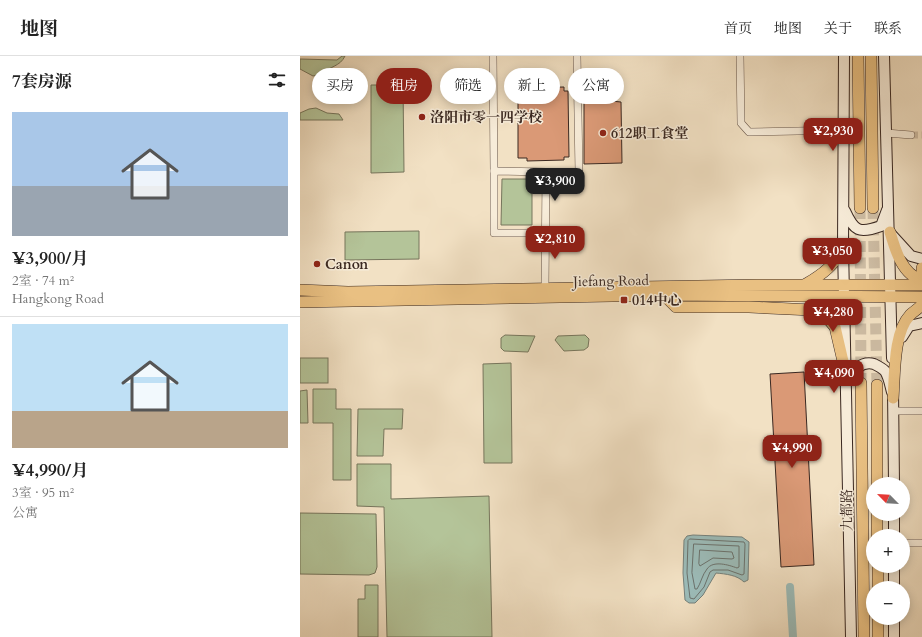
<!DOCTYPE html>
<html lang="zh">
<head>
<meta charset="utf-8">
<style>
  body { margin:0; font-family:Cardo,"Noto Serif SC",serif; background:#f2f2f2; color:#222; height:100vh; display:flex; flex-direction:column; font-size:15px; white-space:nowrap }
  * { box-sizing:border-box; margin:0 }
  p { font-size:13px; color:#767676 }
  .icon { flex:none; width:22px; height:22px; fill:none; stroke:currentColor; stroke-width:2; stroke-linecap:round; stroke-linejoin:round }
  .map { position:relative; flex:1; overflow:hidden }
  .details { display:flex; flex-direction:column; background:#fff; width:300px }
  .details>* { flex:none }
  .top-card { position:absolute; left:12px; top:12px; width:380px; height:36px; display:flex; gap:8px }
  .needle { width:26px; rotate:294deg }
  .tools { position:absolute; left:566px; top:421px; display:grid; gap:8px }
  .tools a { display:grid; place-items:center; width:44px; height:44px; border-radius:50%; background:#fff; box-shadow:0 2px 10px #0003; font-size:20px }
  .price { position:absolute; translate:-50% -34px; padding:0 9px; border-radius:8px; background:#8f2418; color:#fff; font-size:13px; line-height:26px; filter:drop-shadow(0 1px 2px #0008) }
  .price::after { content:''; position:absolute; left:50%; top:24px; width:12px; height:9px; margin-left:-6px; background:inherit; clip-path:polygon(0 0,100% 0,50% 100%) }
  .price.current { background:#222; color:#fff }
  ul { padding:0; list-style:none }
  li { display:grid; align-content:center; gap:8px; height:212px; padding:0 12px }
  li+li { border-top:1px solid #e0e0e0 }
  li span { display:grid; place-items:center; height:124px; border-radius:0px; color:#555 }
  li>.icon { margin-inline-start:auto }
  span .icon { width:72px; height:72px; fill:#fffc; stroke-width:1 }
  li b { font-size:17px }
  h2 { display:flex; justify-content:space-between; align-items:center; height:48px; padding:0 12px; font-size:17px }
  .tag { padding:0 14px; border-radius:18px; background:#fff; box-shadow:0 2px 10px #0003; font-size:14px; line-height:36px }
  .tag.current { background:#8f2418; color:#fff }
  header { display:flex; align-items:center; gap:24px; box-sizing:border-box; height:56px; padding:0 20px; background:#fff; border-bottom:1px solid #e0e0e0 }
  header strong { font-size:19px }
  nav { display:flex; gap:22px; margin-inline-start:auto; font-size:14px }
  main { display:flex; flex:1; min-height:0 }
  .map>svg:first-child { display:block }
  .green { fill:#b4c499; stroke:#77765d }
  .water { fill:#9cbcb9; stroke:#75817c }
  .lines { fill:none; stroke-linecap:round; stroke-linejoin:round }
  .shore { stroke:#6b726d; stroke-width:1 }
  .canal { stroke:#9cbcb9; stroke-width:8 }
  .building { fill:#da9976; stroke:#3a2821 }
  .street-tunnel { stroke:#cdbca3; stroke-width:7; stroke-dasharray:7 3.5; stroke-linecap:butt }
  .primary-tunnel { stroke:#cdbca3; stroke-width:11; stroke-dasharray:11 5.5; stroke-linecap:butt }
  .street-casing { stroke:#68564a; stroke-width:8 }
  .secondary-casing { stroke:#3a2821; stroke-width:12 }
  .primary-casing { stroke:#3a2821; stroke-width:12 }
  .street { stroke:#f7ecd9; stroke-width:7 }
  .secondary { stroke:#f7ecd9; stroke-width:10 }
  .primary { stroke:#e9c082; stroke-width:11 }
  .poi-dot { fill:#8f2418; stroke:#f7ecd9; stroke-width:1.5 }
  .labels { text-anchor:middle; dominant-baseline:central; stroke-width:3; stroke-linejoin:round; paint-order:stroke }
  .poi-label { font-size:14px; font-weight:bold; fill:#3a2821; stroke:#f7ecd9; text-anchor:start }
  .street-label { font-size:14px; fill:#3a2821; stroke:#f7ecd9 }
</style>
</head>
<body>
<header>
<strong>地图</strong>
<nav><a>首页</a><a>地图</a><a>关于</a><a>联系</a></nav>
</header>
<main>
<section class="details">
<h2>7套房源<svg class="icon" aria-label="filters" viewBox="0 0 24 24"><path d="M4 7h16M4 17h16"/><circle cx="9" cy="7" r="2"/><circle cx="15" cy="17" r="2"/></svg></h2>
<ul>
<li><span style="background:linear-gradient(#a9c7e8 60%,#9aa5b1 0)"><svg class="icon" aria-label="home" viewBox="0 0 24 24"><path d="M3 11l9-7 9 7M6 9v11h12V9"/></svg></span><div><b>¥3,900/月</b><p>2室 · 74 m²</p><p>Hangkong Road</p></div></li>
<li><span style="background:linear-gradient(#bfe0f5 70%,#b9a48a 0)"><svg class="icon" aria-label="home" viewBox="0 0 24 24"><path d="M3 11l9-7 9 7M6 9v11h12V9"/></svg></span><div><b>¥4,990/月</b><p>3室 · 95 m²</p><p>公寓</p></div></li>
</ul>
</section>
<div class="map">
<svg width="622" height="581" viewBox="0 0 622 581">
  <rect width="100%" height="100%" fill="#f2e1c4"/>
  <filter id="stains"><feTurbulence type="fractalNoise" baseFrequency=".005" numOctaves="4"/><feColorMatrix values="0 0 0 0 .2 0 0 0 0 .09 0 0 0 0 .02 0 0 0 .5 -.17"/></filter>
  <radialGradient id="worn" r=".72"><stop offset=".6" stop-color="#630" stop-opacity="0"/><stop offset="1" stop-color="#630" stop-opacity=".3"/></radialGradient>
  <!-- green -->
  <g class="green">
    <path d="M42,0H45C40,11 29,10 23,18L13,20L0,13V3L37,4Z"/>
    <polygon points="71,29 103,29 104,116 71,117"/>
    <polygon points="16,52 27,57 39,58 43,64 0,64 0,57 9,53"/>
    <polygon points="202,123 232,123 232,169 201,169"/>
    <polygon points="119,175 119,203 45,204 45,176"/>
    <polygon points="205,279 235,280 228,296 204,295 201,292 201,282"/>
    <polygon points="285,279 289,283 288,291 284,294 264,295 255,284 258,280"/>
    <rect x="0" y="302" width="28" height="25"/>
    <polygon points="211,307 212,407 184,407 183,308"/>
    <polygon points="13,333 36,333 36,353 51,353 51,424 33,424 33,367 13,367"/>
    <polygon points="7,334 8,367 0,367 0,335"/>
    <polygon points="58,353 103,353 102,373 84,373 83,400 57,400"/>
    <polygon points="57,408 91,408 91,443 189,440 192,581 87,581 84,451 57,450"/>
    <polygon points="0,457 76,458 77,511 75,517 69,519 0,518"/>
    <polygon points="65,529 78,529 78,581 58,581 58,543 65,543"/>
  </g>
  <!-- water -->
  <path class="water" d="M393,479L442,481L449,486L448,524L444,526C437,519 426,518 416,517L403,539L395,547H389L385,544L383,517L384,484L387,480Z"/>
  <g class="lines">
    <!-- shore -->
    <g class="shore">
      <polygon points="390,483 444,486 445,488 444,518 442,519 428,514 413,514 410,516 404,531 394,543 390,542 387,517 388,485"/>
      <path d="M394,488L439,490V511L437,512C429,509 413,504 407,513C402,519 401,527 397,533H395L392,517Z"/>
      <polygon points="400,494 432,496 434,502 432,503 413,502 400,510 399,508"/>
    </g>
    <!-- canal -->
    <polyline class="canal" points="490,531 493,581"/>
  </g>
  <!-- building -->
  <g class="building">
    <polygon points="264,31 264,35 268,35 269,101 264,101 264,104 227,105 227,102 218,102 218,37 220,37 220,32"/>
    <polygon points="311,45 321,46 322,107 284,108 284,46"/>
    <polygon points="504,316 514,509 481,511 470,318"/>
  </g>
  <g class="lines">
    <!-- street-tunnel -->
    <polyline class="street-tunnel" points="611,79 622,79"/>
    <!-- primary-tunnel -->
    <g class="primary-tunnel">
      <polyline points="560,152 561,327"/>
      <polyline points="573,152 577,329"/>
    </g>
    <!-- street casing -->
    <g class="street-casing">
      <g id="street">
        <polyline points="193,0 194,115"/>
        <polyline points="277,0 279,116"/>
        <polyline points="440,0 441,67 449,76 545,74"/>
        <polyline points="586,77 611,79"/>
        <polyline points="245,232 246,116 194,115 194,177 246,177"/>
        <polyline points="594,355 622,355"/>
        <polyline points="603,487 622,487"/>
      </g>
    </g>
    <!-- secondary casing -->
    <g class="secondary-casing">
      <g id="secondary">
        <polyline points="544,0 543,191 551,581"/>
        <polyline points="584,0 592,302"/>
        <path d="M545,155C554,175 559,178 581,170L587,154"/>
        <polyline points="591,178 611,200 622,203"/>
        <polyline points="602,281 609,270 622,267"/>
        <path d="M545,327C552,317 560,304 574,308C578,310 582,312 585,315C589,321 590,329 592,336"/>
        <polyline points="593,334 594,428"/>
        <polyline points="594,458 594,480"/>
        <polyline points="594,510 594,532"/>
        <polyline points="594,562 594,581"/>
      </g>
    </g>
    <!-- primary casing -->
    <g class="primary-casing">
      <g id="primary">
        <polyline points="558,0 560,152"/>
        <polyline points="571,0 573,152"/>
        <path d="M590,176C595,193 602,219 622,224"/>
        <polyline points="622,212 622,219"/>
        <path d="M506,228C523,218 535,209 543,191"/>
        <polyline points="0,234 48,236 457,229 622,229"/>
        <polyline points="364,239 376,251 449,251 512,254 529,264 535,271 545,314"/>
        <polyline points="0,246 364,239 622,241"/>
        <polyline points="561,327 564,581"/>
        <path d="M593,342C595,319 593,277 610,259C613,256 618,253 622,249"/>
        <polyline points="577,428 577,329"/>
        <polyline points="577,458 577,480"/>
        <polyline points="578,510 578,532"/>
        <polyline points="578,562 578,581"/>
      </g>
    </g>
    <!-- street -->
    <use href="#street" class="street"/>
    <!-- secondary -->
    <use href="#secondary" class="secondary"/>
    <!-- primary -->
    <use href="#primary" class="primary"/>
  </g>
  <!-- markers -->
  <g class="poi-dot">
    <circle cx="122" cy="61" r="4"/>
    <circle cx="303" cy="77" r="4"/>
    <circle cx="17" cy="208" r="4"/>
    <rect x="320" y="240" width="8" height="8" rx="2"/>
  </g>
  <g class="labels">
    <!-- poi labels -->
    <g class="poi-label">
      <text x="130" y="61">洛阳市零一四学校</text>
      <text x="311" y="77">612职工食堂</text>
      <text x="25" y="208">Canon</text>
      <text x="332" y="244">014中心</text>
    </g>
    <!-- street labels -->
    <g class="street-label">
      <text transform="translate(311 225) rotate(-1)">Jiefang Road</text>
      <text transform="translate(547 454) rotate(-91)">九都路</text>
    </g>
  </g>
  <rect width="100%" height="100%" filter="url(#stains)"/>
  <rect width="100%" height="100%" fill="url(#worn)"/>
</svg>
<div class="tools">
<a><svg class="needle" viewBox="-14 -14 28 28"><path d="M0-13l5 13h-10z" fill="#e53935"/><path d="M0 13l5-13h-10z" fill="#767676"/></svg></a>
<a>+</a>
<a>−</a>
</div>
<b class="price" style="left:533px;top:96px">¥2,930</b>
<b class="price current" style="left:255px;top:146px">¥3,900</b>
<b class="price" style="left:255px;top:204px">¥2,810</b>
<b class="price" style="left:532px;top:216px">¥3,050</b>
<b class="price" style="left:533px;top:277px">¥4,280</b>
<b class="price" style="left:534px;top:338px">¥4,090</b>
<b class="price" style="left:492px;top:413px">¥4,990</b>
<div class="top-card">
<a class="tag">买房</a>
<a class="tag current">租房</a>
<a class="tag">筛选</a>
<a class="tag">新上</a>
<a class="tag">公寓</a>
</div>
</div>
</main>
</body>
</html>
